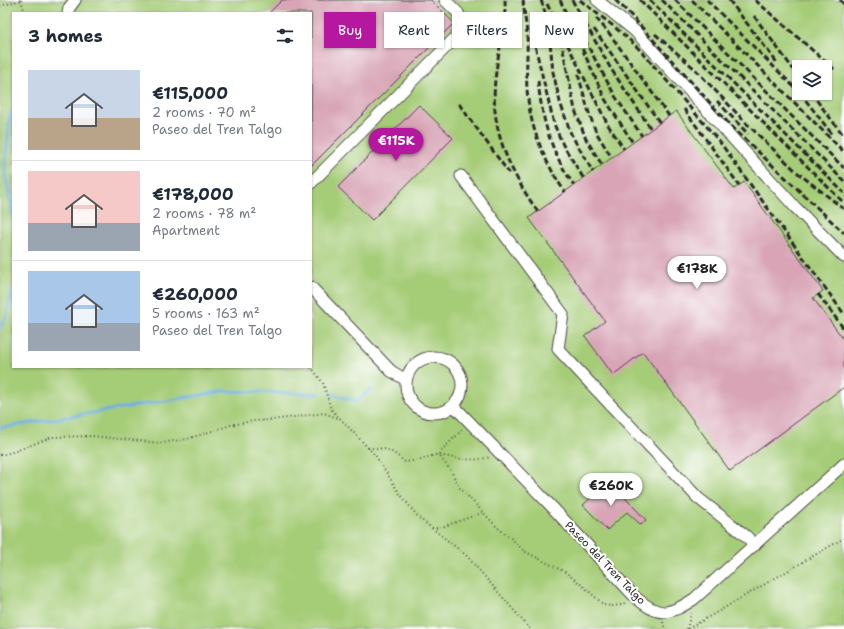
<!DOCTYPE html>
<html lang="en">
<head>
<meta charset="utf-8">
<style>
  body { margin:0; font-family:"Shantell Sans",sans-serif; background:#f6f6f7; color:#1f2937; height:100vh; display:flex; flex-direction:column; font-size:15px; white-space:nowrap }
  * { box-sizing:border-box; margin:0 }
  p { font-size:13px; color:#747a83 }
  .icon { flex:none; width:22px; height:22px; fill:none; stroke:currentColor; stroke-width:2; stroke-linecap:round; stroke-linejoin:round }
  .map { position:relative; flex:1; overflow:hidden }
  .details { position:absolute; left:12px; top:12px; width:300px; height:356px; display:flex; flex-direction:column; background:#fff; border-radius:0px; box-shadow:0 1px 3px #0004 }
  .details>* { flex:none }
  .guide { position:absolute; left:324px; top:12px; width:380px; height:36px; display:flex; gap:8px }
  .fabs { position:absolute; left:792px; top:60px; display:grid; gap:8px }
  .fabs a { display:grid; place-items:center; width:40px; height:40px; border-radius:0px; background:#fff; box-shadow:0 1px 3px #0004; font-size:20px }
  .price { position:absolute; translate:-50% -34px; padding:0 9px; border-radius:14px; background:#fff; color:#222; font-size:13px; line-height:26px; filter:drop-shadow(0 1px 2px #0008) }
  .price::after { content:''; position:absolute; left:50%; top:24px; width:12px; height:9px; margin-left:-6px; background:inherit; clip-path:polygon(0 0,100% 0,50% 100%) }
  .price.selected { background:#b5179e; color:#fff }
  ul { padding:0; list-style:none }
  li { display:flex; align-items:center; gap:12px; height:100px; padding:0 16px }
  li+li { border-top:1px solid #e0e1e3 }
  li span { display:grid; place-items:center; flex:none; width:112px; height:80px; border-radius:0px; color:#555 }
  li>.icon { margin-inline-start:auto }
  span .icon { width:48px; height:48px; fill:#fffc; stroke-width:1 }
  li b { font-size:17px }
  h2 { display:flex; justify-content:space-between; align-items:center; height:48px; padding:0 16px; font-size:17px }
  .tag { padding:0 14px; border-radius:0px; background:#fff; box-shadow:0 1px 3px #0004; font-size:14px; line-height:36px }
  .tag.selected { background:#b5179e; color:#fff }
  .map>svg:first-child { display:block }
  .green { fill:#a5cc77; stroke:#687c51; fill-rule:evenodd }
  .lines { fill:none; stroke-linecap:round; stroke-linejoin:round }
  .stream { stroke:#6eafe2; stroke-width:3 }
  .building { fill:#d8a4b6 }
  .minor-casing { stroke:#4a4846; stroke-width:13 }
  .path { stroke:#4a4846; stroke-width:2; stroke-dasharray:1 3; stroke-linecap:butt }
  .minor { stroke:#fff; stroke-width:11 }
  .rail { stroke:#2b2b2b; stroke-width:3; stroke-dasharray:6 3; stroke-linecap:butt }
  .labels { text-anchor:middle; dominant-baseline:central; stroke-width:4; stroke-linejoin:round; paint-order:stroke }
  .street-label { font-size:11px; fill:#2b2b2b; stroke:#fff }
</style>
</head>
<body>
<div class="map">
<svg width="844" height="629" viewBox="0 0 844 629">
  <rect width="100%" height="100%" fill="#fff"/>
  <filter id="ink" filterUnits="userSpaceOnUse"><feTurbulence type="fractalNoise" baseFrequency=".025" numOctaves="2"/><feDisplacementMap in="SourceGraphic" scale="8" xChannelSelector="R" yChannelSelector="G"/><feConvolveMatrix kernelMatrix="1 2 1 2 8 2 1 2 1" color-interpolation-filters="sRGB"/></filter>
  <filter id="wash" filterUnits="userSpaceOnUse"><feTurbulence type="fractalNoise" baseFrequency=".012" numOctaves="4" result="noise"/><feDisplacementMap in="SourceGraphic" scale="16" xChannelSelector="R" yChannelSelector="G"/><feGaussianBlur stdDeviation="0.9" result="paint"/><feColorMatrix in="noise" values="0 0 0 0 0 0 0 0 0 0 0 0 0 0 0 0 0 1.4 0 .05"/><feComposite in="paint" operator="in"/></filter>
  <g filter="url(#wash)">
    <rect width="100%" height="100%" fill="#f7eedc"/>
    <!-- green -->
    <path class="green" d="M0,0H844V629H0ZM13,13H311V367H13ZM799,67H825V93H799Z"/>
    <g class="lines">
      <!-- stream -->
      <g class="stream">
        <polyline points="13,110 10,113 5,171 13,221"/>
        <polyline points="0,328 6,318 13,286"/>
        <polyline points="331,394 357,401 371,389"/>
        <polyline points="0,428 226,391 320,394"/>
      </g>
    </g>
    <g id="blocks">
      <!-- building -->
      <g class="building">
        <polygon points="282,0 431,0 454,23 311,166 311,13 269,13"/>
        <polygon points="419,105 453,138 372,220 338,187"/>
        <polygon points="676,111 734,189 744,182 823,291 813,298 844,340 844,387 730,471 643,352 613,375 585,336 605,321 529,218"/>
        <polygon points="609,481 646,520 641,525 627,512 607,530 583,505"/>
      </g>
    </g>
  </g>
  <g filter="url(#ink)">
    <use href="#blocks" fill-opacity="0" stroke="#4a4846" stroke-width="1"/>
    <g class="lines">
      <!-- minor casing -->
      <g class="minor-casing">
        <g id="minor">
          <polyline points="597,0 635,31 795,207 844,257"/>
          <polyline points="68,13 69,8 75,0"/>
          <polyline points="461,176 563,314 558,349 698,498 746,536 755,545"/>
          <polyline points="311,183 460,33 463,24 458,13 445,0"/>
          <polyline points="311,287 391,371 406,380"/>
          <circle cx="434" cy="385" r="28"/>
          <path d="M454,406L552,507L635,597C659,617 668,616 694,599L844,464"/>
        </g>
      </g>
      <!-- path -->
      <g class="path">
        <polyline points="21,0 25,13"/>
        <polyline points="0,6 21,0"/>
        <polyline points="311,367 323,383 331,409 375,455 400,494 419,518 466,555 530,629"/>
        <path d="M368,448C387,448 390,449 405,462L420,460L438,454L463,429"/>
        <polyline points="438,454 451,471 460,488 498,528 513,540 524,551 565,572 583,586 604,605 611,606 621,605 626,602"/>
        <polyline points="0,455 13,452 52,437 92,436 160,443 187,439 231,425 252,421 272,420 324,413 340,419"/>
        <path d="M440,455C456,459 473,462 490,457"/>
        <polyline points="432,528 439,528 482,513"/>
        <polyline points="663,622 665,629"/>
        <polyline points="687,629 691,613"/>
        <polyline points="688,629 844,538"/>
      </g>
      <!-- minor -->
      <use href="#minor" class="minor"/>
      <!-- rail -->
      <g class="rail">
        <path d="M505,0C506,26 499,47 496,72C488,126 508,169 538,212"/>
        <path d="M523,0C524,11 526,23 527,34C528,55 525,77 528,99C532,133 546,164 565,192"/>
        <polyline points="541,0 548,22 553,72 560,102 571,134 593,172"/>
        <polyline points="560,0 605,99 633,143"/>
        <polyline points="572,0 611,69 651,129"/>
        <path d="M580,0C606,21 635,40 655,68"/>
        <polyline points="615,0 627,11 732,127 844,233"/>
        <polyline points="640,0 844,203"/>
        <polyline points="650,0 844,193"/>
        <polyline points="662,0 844,181"/>
        <polyline points="675,0 844,168"/>
        <polyline points="692,0 844,152"/>
        <polyline points="707,0 799,92"/>
        <polyline points="729,0 778,64"/>
        <polyline points="755,0 835,70"/>
        <polyline points="840,0 844,4"/>
        <polyline points="547,4 608,125 624,149"/>
        <polyline points="754,16 799,77"/>
        <polyline points="596,18 609,33 669,116"/>
        <polyline points="576,24 615,96 642,136"/>
        <polyline points="531,29 554,124 563,145 584,179"/>
        <polyline points="594,29 660,123"/>
        <polyline points="655,34 694,68 747,124 798,173 844,209"/>
        <polyline points="561,40 575,110 586,139 602,165"/>
        <polyline points="653,65 708,128 722,145 844,314"/>
        <polyline points="578,74 589,113 596,132 612,158"/>
        <path d="M538,81C542,120 551,153 574,185"/>
        <polyline points="800,93 832,134"/>
        <polyline points="811,93 844,136"/>
        <polyline points="717,101 748,134"/>
        <polyline points="459,104 509,173"/>
        <polyline points="684,109 739,185"/>
        <polyline points="818,294 844,329"/>
      </g>
    </g>
  </g>
  <g class="labels">
    <!-- street labels -->
    <g class="street-label">
      <text transform="translate(605 563) rotate(46)">Paseo del Tren Talgo</text>
    </g>
  </g>
</svg>
<div class="fabs">
<a><svg class="icon" aria-label="layers" viewBox="0 0 24 24"><path d="M12 4l9 5-9 5-9-5zM3 14l9 5 9-5"/></svg></a>
</div>
<b class="price selected" style="left:396px;top:162px">€115K</b>
<b class="price" style="left:697px;top:290px">€178K</b>
<b class="price" style="left:611px;top:507px">€260K</b>
<div class="guide">
<a class="tag selected">Buy</a>
<a class="tag">Rent</a>
<a class="tag">Filters</a>
<a class="tag">New</a>
</div>
<section class="details">
<h2>3 homes<svg class="icon" aria-label="filters" viewBox="0 0 24 24"><path d="M4 7h16M4 17h16"/><circle cx="9" cy="7" r="2"/><circle cx="15" cy="17" r="2"/></svg></h2>
<ul>
<li><span style="background:linear-gradient(#c9d6e8 60%,#b9a48a 0)"><svg class="icon" aria-label="home" viewBox="0 0 24 24"><path d="M3 11l9-7 9 7M6 9v11h12V9"/></svg></span><div><b>€115,000</b><p>2 rooms · 70 m²</p><p>Paseo del Tren Talgo</p></div></li>
<li><span style="background:linear-gradient(#f6c9c9 65%,#9aa5b1 0)"><svg class="icon" aria-label="home" viewBox="0 0 24 24"><path d="M3 11l9-7 9 7M6 9v11h12V9"/></svg></span><div><b>€178,000</b><p>2 rooms · 78 m²</p><p>Apartment</p></div></li>
<li><span style="background:linear-gradient(#a9c7e8 65%,#9aa5b1 0)"><svg class="icon" aria-label="home" viewBox="0 0 24 24"><path d="M3 11l9-7 9 7M6 9v11h12V9"/></svg></span><div><b>€260,000</b><p>5 rooms · 163 m²</p><p>Paseo del Tren Talgo</p></div></li>
</ul>
</section>
</div>
</body>
</html>
